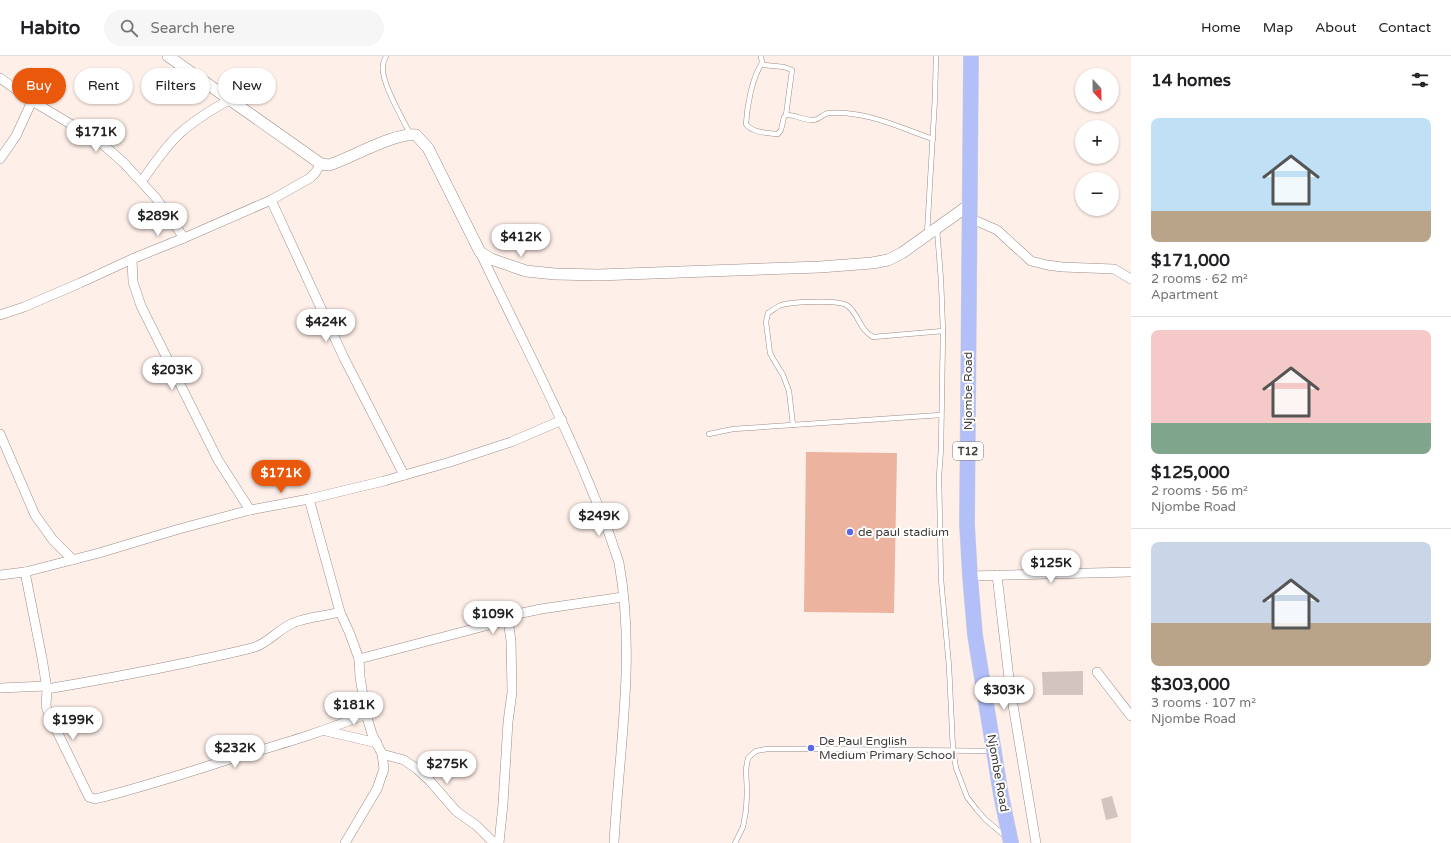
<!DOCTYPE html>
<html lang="en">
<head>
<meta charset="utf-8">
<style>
  body { margin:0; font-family:"Varela Round",sans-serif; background:#f6f6f6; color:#202124; height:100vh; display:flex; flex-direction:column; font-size:15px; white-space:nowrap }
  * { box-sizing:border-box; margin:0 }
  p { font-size:13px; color:#757577 }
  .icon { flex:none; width:22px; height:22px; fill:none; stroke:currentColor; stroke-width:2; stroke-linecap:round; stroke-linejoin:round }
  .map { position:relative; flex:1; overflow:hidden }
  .details { display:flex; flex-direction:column; background:#fff; width:320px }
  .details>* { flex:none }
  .top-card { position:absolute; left:12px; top:12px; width:380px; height:36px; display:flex; gap:8px }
  .needle { width:26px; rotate:158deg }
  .controls { position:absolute; left:1075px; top:12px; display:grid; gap:8px }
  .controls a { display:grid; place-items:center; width:44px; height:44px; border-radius:50%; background:#fff; box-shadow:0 1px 3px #0004; font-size:20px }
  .price { position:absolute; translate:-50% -34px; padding:0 9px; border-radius:14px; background:#fff; color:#222; font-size:13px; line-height:26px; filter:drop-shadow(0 1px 2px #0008) }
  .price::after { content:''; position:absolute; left:50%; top:24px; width:12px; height:9px; margin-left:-6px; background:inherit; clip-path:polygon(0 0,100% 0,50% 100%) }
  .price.active { background:#ea580c; color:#fff }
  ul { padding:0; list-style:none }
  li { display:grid; align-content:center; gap:8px; height:212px; padding:0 20px }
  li+li { border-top:1px solid #e0e0e0 }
  li span { display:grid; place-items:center; height:124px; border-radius:8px; color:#555 }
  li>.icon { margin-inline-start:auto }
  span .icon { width:72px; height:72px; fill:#fffc; stroke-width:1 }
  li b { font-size:17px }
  h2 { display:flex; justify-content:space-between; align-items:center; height:48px; padding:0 20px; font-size:17px }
  .pill { padding:0 14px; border-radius:18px; background:#fff; box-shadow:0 1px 3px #0004; font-size:14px; line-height:36px }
  .pill.active { background:#ea580c; color:#fff }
  header { display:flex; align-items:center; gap:24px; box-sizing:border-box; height:56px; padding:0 20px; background:#fff; border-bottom:1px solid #e0e0e0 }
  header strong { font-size:19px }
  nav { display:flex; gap:22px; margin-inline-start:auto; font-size:14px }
  .search { width:280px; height:36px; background:#f6f6f6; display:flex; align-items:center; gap:10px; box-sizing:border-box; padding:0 14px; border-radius:22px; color:#757577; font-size:15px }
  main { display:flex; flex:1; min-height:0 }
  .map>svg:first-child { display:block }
  .green { fill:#ecb39f }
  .building { fill:#d3c4bf }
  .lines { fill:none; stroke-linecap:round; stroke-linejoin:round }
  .service-casing { stroke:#9b8d88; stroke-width:5.5 }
  .minor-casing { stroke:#9b8d88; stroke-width:10 }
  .tertiary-casing { stroke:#9b8d88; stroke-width:12 }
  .trunk-casing { stroke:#d5d4d3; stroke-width:16 }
  .service { stroke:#fff; stroke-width:4.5 }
  .minor { stroke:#fff; stroke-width:9 }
  .tertiary { stroke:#fff; stroke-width:11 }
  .trunk { stroke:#b2bff8; stroke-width:15 }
  .poi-dot { fill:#5a6be2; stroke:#fff; stroke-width:1.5 }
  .labels { text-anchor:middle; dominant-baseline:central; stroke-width:4; stroke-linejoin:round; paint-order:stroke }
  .shield { fill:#fff; stroke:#7a7674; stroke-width:1 }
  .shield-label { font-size:11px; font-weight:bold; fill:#413b39 }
  .street-label { font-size:12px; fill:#413b39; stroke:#fff }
  .poi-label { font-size:12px; fill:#413b39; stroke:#fff; text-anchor:start }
</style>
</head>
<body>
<header>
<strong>Habito</strong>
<div class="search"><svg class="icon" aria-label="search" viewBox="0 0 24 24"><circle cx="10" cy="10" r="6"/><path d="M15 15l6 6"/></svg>Search here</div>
<nav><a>Home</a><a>Map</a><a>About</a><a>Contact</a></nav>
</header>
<main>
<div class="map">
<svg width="1131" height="787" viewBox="0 0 1131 787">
  <rect width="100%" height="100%" fill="#ffefe9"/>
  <!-- green -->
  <polygon class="green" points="806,396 897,397 894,557 804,556"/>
  <!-- building -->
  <g class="building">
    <polygon points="1083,615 1083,639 1043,639 1042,616"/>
    <polygon points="1112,740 1118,761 1106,764 1101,743"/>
  </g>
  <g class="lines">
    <!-- service casing -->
    <g class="service-casing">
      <g id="service">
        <path d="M386,0C385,3 383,6 383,9C380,25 403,63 410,78"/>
        <polyline points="761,0 762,7 764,9 784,11 792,14 786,59"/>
        <path d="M762,7C752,22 747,50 746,68C752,77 768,77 778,78L781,74L784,61L786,59C795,58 804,65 813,64C820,64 823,57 829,57C867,55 898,71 933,83"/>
        <polyline points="937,173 941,224 943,275 941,393 939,420 941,523 949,610 953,694 956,712 967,741 977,754 986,764 1006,781"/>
        <polyline points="927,178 935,41 936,0"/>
        <path d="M793,369L789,335L783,319L775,306L770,297L766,266L768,257C772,255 776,251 781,249C792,246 840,243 848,250C859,259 859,273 873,281L943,275"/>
        <polyline points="709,378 733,373 941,359"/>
        <polyline points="735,787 743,771 746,754 747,736 746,713 748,702 756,695 767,693 812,693 992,695"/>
      </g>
    </g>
    <!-- minor casing -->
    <g class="minor-casing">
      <g id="minor">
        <polyline points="0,22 32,45 99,85 124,107 156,142 184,182"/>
        <polyline points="0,103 16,80 32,45"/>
        <path d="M142,125C153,109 164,93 178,79C193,65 211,54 229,44"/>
        <polyline points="271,144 344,302 404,419"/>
        <polyline points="969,163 979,166 997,174 1031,205 1047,209 1062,211 1114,213 1131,223"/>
        <path d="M480,196C516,272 556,347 588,425C596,445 605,465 612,486C614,493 617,500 619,507C636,600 619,693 614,787"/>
        <polyline points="132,203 133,226 141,250 218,404 250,454"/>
        <polyline points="0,259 24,251 80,227 132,203 184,182 271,144 310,122 315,117 321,108"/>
        <polyline points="0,378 35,459 53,484 73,504"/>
        <polyline points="309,443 340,556 350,578 359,603 360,621 366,658 372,678 382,698 384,713 377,733 345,787"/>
        <path d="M25,516L42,602L47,633L46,650L49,659L89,741L95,743C140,732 183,718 227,704C274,690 321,677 366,658"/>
        <polyline points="0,519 25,516 99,497 179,473 250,454 309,443 384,425 450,406 511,386 562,364"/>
        <polyline points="997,519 1010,631 1036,787"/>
        <polyline points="970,520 1131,516"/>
        <polyline points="359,603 508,564 522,557 541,553 623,541"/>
        <polyline points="1097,616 1131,660"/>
        <polyline points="0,632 46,630"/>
        <path d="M47,633C94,625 142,616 190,606C211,601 233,597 255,591C269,586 279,573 293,567C306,561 326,560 340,556"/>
        <polyline points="326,675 377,687"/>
        <polyline points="382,698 404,704 417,713 430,725 456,755 477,770 494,787"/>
        <polyline points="499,787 503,748 508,666 512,636 511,585 508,564"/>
      </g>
    </g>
    <!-- tertiary casing -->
    <g class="tertiary-casing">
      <path id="tertiary" d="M168,0L321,108L329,109C351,102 395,76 416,79L428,92L480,196L491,203L526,215L555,218L598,219L820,211L872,207L888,204L902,197L969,149"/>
    </g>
    <!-- trunk casing -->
    <g class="trunk-casing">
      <polyline id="trunk" points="971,0 967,468 970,520 975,579 1001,739 1011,787"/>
    </g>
    <!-- service -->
    <use href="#service" class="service"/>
    <!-- minor -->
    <use href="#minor" class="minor"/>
    <!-- tertiary -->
    <use href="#tertiary" class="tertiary"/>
    <!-- trunk -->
    <use href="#trunk" class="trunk"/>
  </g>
  <!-- markers -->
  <g class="poi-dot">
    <circle cx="850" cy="476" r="4"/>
    <circle cx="811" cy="692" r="4"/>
  </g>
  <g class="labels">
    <!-- shield labels -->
    <rect class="shield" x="953" y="386" width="30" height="18" rx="3"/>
    <g class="shield-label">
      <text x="968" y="395">T12</text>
    </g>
    <!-- street labels -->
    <g class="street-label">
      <text transform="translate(968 335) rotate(-90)">Njombe Road</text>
      <text transform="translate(998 717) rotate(80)">Njombe Road</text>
    </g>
    <!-- poi labels -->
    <g class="poi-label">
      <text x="858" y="476">de paul stadium</text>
      <text x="819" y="685">De Paul English<tspan x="819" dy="14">Medium Primary School</tspan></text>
    </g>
  </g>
</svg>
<div class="controls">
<a><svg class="needle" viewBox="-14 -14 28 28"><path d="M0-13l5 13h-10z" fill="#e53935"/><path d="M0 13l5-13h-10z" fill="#757577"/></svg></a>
<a>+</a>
<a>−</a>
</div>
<b class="price" style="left:96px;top:97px">$171K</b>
<b class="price" style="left:158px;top:181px">$289K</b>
<b class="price" style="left:521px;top:202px">$412K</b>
<b class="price" style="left:326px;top:287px">$424K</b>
<b class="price" style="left:172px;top:335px">$203K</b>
<b class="price active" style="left:281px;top:438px">$171K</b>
<b class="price" style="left:599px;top:481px">$249K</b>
<b class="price" style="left:1051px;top:528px">$125K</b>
<b class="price" style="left:493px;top:579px">$109K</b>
<b class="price" style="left:1004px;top:655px">$303K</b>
<b class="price" style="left:354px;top:670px">$181K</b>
<b class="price" style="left:73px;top:685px">$199K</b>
<b class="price" style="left:235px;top:713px">$232K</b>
<b class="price" style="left:447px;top:729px">$275K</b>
<div class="top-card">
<a class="pill active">Buy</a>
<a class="pill">Rent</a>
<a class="pill">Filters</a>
<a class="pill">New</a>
</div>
</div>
<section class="details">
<h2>14 homes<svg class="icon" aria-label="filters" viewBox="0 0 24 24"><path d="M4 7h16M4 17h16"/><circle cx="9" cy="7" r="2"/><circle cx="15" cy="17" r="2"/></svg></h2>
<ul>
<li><span style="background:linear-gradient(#bfe0f5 75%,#b9a48a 0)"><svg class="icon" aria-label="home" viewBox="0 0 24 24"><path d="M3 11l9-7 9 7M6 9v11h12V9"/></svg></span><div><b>$171,000</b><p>2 rooms · 62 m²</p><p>Apartment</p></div></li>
<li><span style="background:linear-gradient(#f6c9c9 75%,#7fa58c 0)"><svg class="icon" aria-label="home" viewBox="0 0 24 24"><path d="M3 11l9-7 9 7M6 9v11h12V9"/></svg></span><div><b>$125,000</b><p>2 rooms · 56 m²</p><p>Njombe Road</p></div></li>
<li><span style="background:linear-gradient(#c9d6e8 65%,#b9a48a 0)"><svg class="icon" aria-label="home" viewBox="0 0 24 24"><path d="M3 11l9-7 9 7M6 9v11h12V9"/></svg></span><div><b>$303,000</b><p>3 rooms · 107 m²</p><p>Njombe Road</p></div></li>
</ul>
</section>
</main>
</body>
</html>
